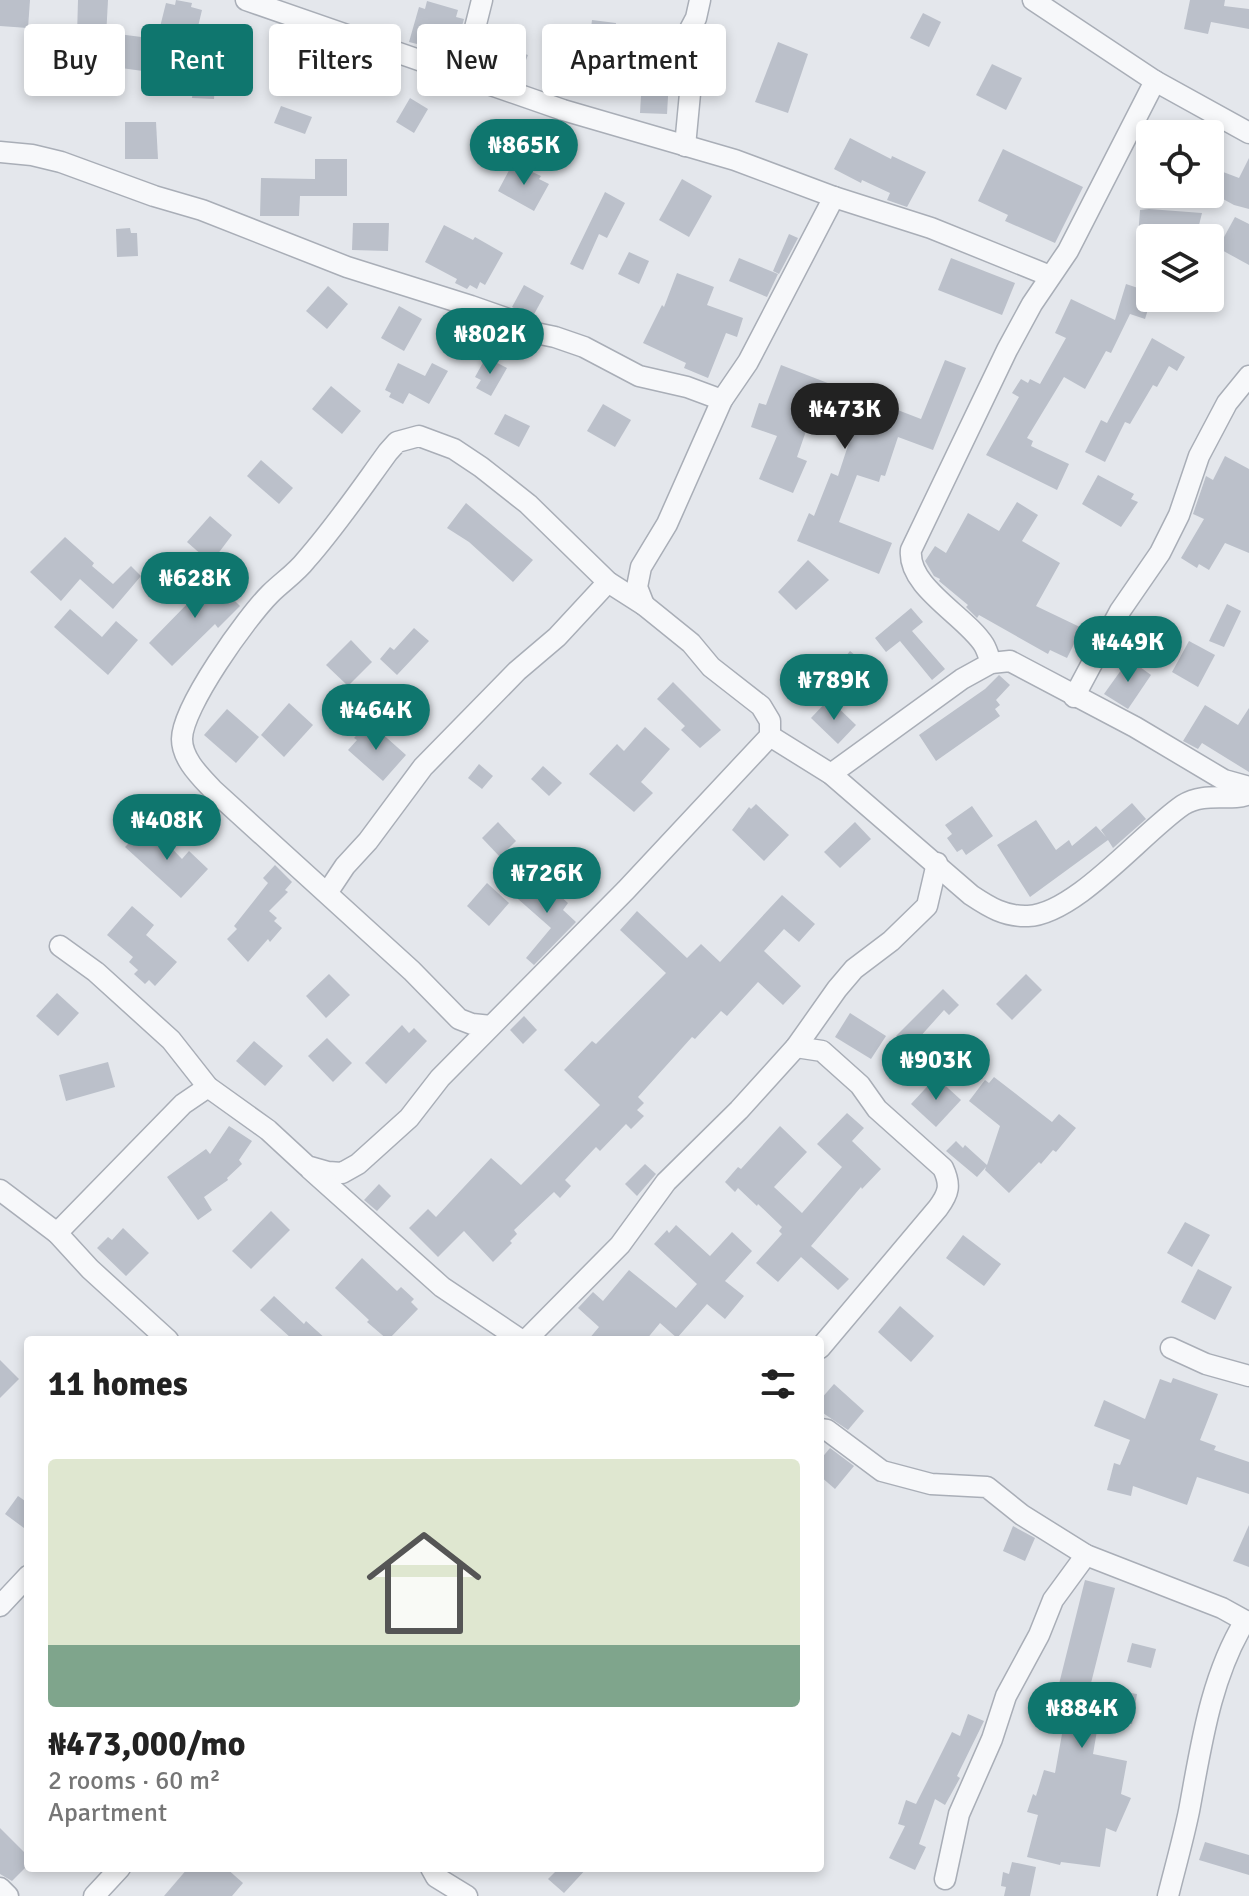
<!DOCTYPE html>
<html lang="en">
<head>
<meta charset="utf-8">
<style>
  body { margin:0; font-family:Signika,sans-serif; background:#f2f2f2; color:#222; height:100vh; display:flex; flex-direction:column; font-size:30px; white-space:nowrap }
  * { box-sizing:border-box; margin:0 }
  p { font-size:26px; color:#767676 }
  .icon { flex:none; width:44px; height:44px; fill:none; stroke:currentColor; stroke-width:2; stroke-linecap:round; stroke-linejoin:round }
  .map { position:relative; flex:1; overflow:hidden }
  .details { position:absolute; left:24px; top:1336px; width:800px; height:536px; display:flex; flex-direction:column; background:#fff; border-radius:8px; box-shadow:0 4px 12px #0003 }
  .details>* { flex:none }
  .guide { position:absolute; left:24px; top:24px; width:800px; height:72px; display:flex; gap:16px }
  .buttons { position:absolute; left:1136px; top:120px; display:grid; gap:16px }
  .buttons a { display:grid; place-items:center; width:88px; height:88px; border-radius:8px; background:#fff; box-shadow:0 4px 12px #0003; font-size:40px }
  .price { position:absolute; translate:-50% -68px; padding:0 18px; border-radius:28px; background:#0f766e; color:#fff; font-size:26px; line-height:52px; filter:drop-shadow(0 2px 4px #0008) }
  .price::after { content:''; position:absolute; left:50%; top:48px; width:24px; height:18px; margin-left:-12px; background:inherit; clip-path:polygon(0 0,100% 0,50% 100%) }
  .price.selected { background:#222; color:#fff }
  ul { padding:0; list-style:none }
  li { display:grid; align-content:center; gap:16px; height:424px; padding:0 24px }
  li span { display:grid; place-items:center; height:248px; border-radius:8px; color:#555 }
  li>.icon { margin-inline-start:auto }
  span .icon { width:144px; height:144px; fill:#fffc; stroke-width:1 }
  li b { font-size:34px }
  h2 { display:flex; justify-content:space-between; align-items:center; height:96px; padding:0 24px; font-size:34px }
  .tag { padding:0 28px; border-radius:8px; background:#fff; box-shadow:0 4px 12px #0003; font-size:28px; line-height:72px }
  .tag.selected { background:#0f766e; color:#fff }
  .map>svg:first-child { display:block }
  .building { fill:#bbc0ca }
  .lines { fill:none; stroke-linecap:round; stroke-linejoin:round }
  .minor-casing { stroke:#a9aeb7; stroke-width:23 }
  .minor { stroke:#f7f8fa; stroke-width:20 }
</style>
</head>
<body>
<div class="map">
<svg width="1249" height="1896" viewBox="0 0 1249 1896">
  <rect width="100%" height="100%" fill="#e4e7ec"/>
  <!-- building -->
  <g class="building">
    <polygon points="0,0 30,0 28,28 0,26"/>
    <polygon points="78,0 108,0 106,37 77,36"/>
    <polygon points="176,0 192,3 191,7 202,10 195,39 191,38 183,67 216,69 214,99 192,98 193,88 148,76 150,72 114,67 118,34 157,39 166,3 175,5"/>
    <polygon points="1190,0 1225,0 1224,6 1249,9 1249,29 1211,22 1208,34 1184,29"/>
    <polygon points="427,1 458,10 456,17 464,19 460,33 454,32 449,52 409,42 419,7 425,9"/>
    <polygon points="923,13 941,22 929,47 910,38"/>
    <polygon points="592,20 616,23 611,62 587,59"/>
    <polygon points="778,42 808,54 788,113 755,102"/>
    <polygon points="336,46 351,51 346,66 341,64 330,91 301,80 314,48 332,56"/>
    <polygon points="503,46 528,55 518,81 485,69 493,50 500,53"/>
    <polygon points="992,64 1022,78 1006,110 976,95"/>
    <polygon points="642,78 669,79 667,114 640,113"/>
    <polygon points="410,98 428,109 414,133 396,122"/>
    <polygon points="281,106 312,117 305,134 274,123"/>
    <polygon points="125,122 156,122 158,159 125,159"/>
    <polygon points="850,138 891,159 892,156 926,172 907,207 887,200 890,193 862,180 861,183 834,169"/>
    <polygon points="1003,149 1083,187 1055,243 1005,221 1008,215 978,201"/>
    <polygon points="1249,158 1249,209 1234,205 1210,192 1210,167 1239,178"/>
    <polygon points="315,159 347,159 347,196 300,196 299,216 260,216 261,178 315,179"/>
    <polygon points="513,163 541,176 539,179 549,184 534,211 498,191"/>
    <polygon points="682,179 712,196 689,237 659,220"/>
    <polygon points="605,192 625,203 607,238 599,234 583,270 570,264"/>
    <polygon points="1149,209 1202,213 1197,233 1188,232 1188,238 1138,238 1140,210"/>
    <polygon points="1235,217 1249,224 1249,265 1218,248"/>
    <polygon points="353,223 389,223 388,251 352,250"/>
    <polygon points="444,225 473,240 475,237 503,253 485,285 480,282 477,289 470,285 467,289 455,283 457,279 425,262"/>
    <polygon points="130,228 131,233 137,233 138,256 117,257 116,229"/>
    <polygon points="789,234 798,238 779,274 773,271"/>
    <polygon points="629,252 649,261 639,284 618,274"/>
    <polygon points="739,258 778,274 767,297 729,281"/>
    <polygon points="951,258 1015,283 1002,315 938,290"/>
    <polygon points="677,273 714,287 707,305 743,318 737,337 726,333 708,378 684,368 686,363 643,343 662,305 664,307"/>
    <polygon points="1126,284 1150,292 1150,303 1145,319 1130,314 1111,353 1106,351 1085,389 1064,377 1027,438 1033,441 1031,446 1069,464 1057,490 986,455 1019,397 1012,393 1021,379 1028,383 1030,379 1040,384 1066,338 1055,333 1071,299 1115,320"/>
    <polygon points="524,285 544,296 532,318 512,307"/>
    <polygon points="328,286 348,304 327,329 306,311"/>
    <polygon points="399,306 422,319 404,351 381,338"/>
    <polygon points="1152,338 1185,357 1177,371 1169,366 1157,387 1153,385 1130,424 1125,422 1105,462 1085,452 1101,420 1107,423"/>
    <polygon points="486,357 507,368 491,396 476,388 481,380 475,377"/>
    <polygon points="945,360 966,368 933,450 898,437 885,476 881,475 879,482 857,475 839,522 892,543 879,574 797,541 809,513 814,516 831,473 838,476 856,421 815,405 797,457 807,461 793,493 759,479 777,436 751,427 759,403 766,405 781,365 921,419"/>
    <polygon points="398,363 425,376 432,363 448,371 429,404 409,393 403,404 389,397 391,393 385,390"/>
    <polygon points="331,386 361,411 342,434 312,409"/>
    <polygon points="603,404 631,420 615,447 587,431"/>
    <polygon points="505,414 530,426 519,447 494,434"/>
    <polygon points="1225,456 1249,469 1249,553 1225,543 1209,570 1199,564 1197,568 1181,558 1204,519 1193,514 1206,476 1213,480"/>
    <polygon points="261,460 293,488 279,504 247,476"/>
    <polygon points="1098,475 1134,494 1131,499 1138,502 1121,527 1082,504"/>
    <polygon points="1017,502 1038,515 1022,541 1060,563 1036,606 1082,628 1067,658 1050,650 1048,654 979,615 977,618 966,607 968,605 939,581 940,579 934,576 925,561 935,546 946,553 968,513 999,531"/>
    <polygon points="466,503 533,560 513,582 469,542 447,528"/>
    <polygon points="210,516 232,535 211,563 187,542"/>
    <polygon points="65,537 94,563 92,566 113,584 131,566 141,576 113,609 80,579 61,601 30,572"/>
    <polygon points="808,560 829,580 796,610 778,592"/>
    <polygon points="209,575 240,606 218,628 215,624 172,666 149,643 191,600 187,596"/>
    <polygon points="1227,604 1241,611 1224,647 1209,641"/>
    <polygon points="911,608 923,622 912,631 945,669 932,680 900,641 886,652 875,638"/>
    <polygon points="70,609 102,637 116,621 138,640 108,675 54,627"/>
    <polygon points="414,628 429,641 397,675 380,659 390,647 394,650"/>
    <polygon points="351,640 372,662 348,686 326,665"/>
    <polygon points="1189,641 1215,655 1198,687 1172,672"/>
    <polygon points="850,651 868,666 840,698 823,684"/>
    <polygon points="1129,659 1151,675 1128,709 1104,694"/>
    <polygon points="999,675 1010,685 996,700 1000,705 995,709 1000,716 936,761 919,735 985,689"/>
    <polygon points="673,682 721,730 700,748 681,730 685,726 657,699"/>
    <polygon points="829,699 856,725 838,744 811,718"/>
    <polygon points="289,703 313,725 284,757 261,735"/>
    <polygon points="1205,705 1238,725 1249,708 1249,772 1202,743 1198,749 1183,741"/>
    <polygon points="227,709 259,737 236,763 204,735"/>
    <polygon points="369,722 406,755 383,781 348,750 357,740 354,738"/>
    <polygon points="645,727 670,749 641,782 653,793 634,812 589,774 617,744 624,751"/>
    <polygon points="479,764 493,776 482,789 468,778"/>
    <polygon points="543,766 562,783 549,796 531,779"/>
    <polygon points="1132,803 1146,819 1113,848 1108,840 1030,897 997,845 1036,820 1056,850 1069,840 1072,846 1096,826 1106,837 1101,830"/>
    <polygon points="756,804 789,835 764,861 732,830 749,807 751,809"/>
    <polygon points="972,806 993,836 966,855 962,849 957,852 947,838 952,834 945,825"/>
    <polygon points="498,822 516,841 500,857 482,838"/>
    <polygon points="855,822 871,839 840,868 824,852"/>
    <polygon points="146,826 156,836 158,834 182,859 189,851 208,869 181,898 125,847"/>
    <polygon points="275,865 292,882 285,890 288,892 269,911 277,918 274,921 282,928 270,942 268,939 248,962 227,939 237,929 234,926 268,883 263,878"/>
    <polygon points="538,876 568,903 563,910 576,922 534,965 526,958 551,928 518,899"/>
    <polygon points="487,883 509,903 489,926 467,906"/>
    <polygon points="782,895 815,924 799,942 784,929 764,951 801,986 783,1005 758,982 727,1016 721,1011 695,1039 692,1037 638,1097 644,1103 637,1110 644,1116 631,1129 626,1124 600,1151 596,1147 565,1180 571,1186 560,1198 554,1192 514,1230 517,1234 510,1241 512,1243 493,1262 464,1231 438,1257 409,1228 428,1209 436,1217 491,1158 521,1185 600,1105 564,1070 592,1041 596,1044 666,973 620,930 637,911 687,958 701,944 720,962"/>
    <polygon points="132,906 154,925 146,935 177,962 155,986 149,980 145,984 134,974 138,970 129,962 133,957 107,935"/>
    <polygon points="329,974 350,995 326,1018 306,996"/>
    <polygon points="1026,974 1042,990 1012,1020 996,1004"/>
    <polygon points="943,989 959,1005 949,1015 944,1010 910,1048 896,1036"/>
    <polygon points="57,993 79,1013 58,1036 36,1016"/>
    <polygon points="850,1013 886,1036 871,1059 835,1037"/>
    <polygon points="524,1016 537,1030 523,1044 510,1030"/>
    <polygon points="402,1025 409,1033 414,1028 427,1041 386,1084 365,1063"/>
    <polygon points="327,1038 352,1063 333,1082 308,1056"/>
    <polygon points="254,1041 283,1066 265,1086 236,1061"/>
    <polygon points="108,1062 115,1087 66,1101 59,1075"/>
    <polygon points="936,1077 961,1100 936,1127 911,1104"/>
    <polygon points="994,1077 1052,1122 1059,1114 1076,1128 1056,1152 1053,1150 1041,1164 1039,1162 1009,1193 985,1170 986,1167 977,1177 946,1151 956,1141 963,1148 965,1145 987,1165 1000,1126 969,1101 985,1080 989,1083"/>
    <polygon points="847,1113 864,1128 852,1141 881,1169 862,1189 861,1187 811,1246 849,1279 838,1290 801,1257 778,1282 756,1263 782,1234 779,1231 782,1227 758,1204 757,1206 738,1188 735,1192 725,1182 738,1167 741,1169 780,1126 807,1152 774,1187 802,1213 842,1167 817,1144"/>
    <polygon points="229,1126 252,1141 239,1160 242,1164 227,1178 228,1180 204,1197 212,1210 198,1220 167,1177 206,1149 210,1154"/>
    <polygon points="645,1164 656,1174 637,1196 625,1184"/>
    <polygon points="379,1184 391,1196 377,1211 364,1200"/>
    <polygon points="271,1211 290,1230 251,1269 232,1251"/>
    <polygon points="1185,1222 1210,1235 1192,1267 1167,1253"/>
    <polygon points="676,1225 710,1256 732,1232 752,1251 725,1281 744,1296 725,1319 707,1304 677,1338 660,1323 646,1340 588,1340 599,1327 578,1308 593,1292 603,1301 629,1270 676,1308 697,1284 654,1244 667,1230 669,1233"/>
    <polygon points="123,1228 149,1253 126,1276 97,1248 108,1237 112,1240"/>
    <polygon points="963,1235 1001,1264 984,1286 946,1258"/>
    <polygon points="362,1258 397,1291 401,1287 414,1299 411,1302 418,1309 388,1340 367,1322 369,1320 335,1288"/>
    <polygon points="1198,1269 1232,1287 1215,1320 1181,1302"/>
    <polygon points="274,1296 304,1324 306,1321 327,1340 289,1340 291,1338 260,1310"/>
    <polygon points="900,1306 934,1336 911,1362 878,1332"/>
    <polygon points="0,1360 19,1379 0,1398"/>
    <polygon points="1173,1378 1218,1394 1200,1440 1216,1446 1214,1450 1249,1462 1249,1494 1197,1477 1187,1505 1133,1486 1131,1496 1107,1490 1114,1463 1120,1465 1130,1440 1094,1426 1104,1400 1145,1419 1160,1379 1171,1383"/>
    <polygon points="834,1384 864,1411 848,1430 820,1411 820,1400"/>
    <polygon points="830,1448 854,1466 835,1489 820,1476 820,1460"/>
    <polygon points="18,1496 28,1503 28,1531 5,1514"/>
    <polygon points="1249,1525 1249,1567 1233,1561"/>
    <polygon points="1013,1526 1035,1538 1025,1561 1003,1551"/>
    <polygon points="1085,1580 1115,1588 1090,1687 1137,1694 1132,1724 1099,1719 1093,1754 1127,1761 1121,1794 1131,1798 1116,1832 1106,1828 1100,1867 1061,1862 1060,1865 1027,1857 1038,1815 1027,1812 1033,1794 1036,1796 1044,1770 1055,1773 1062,1734 1050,1731 1056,1709 1053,1708"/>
    <polygon points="1132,1643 1156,1649 1151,1668 1127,1662"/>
    <polygon points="968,1714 984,1721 957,1776 960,1778 945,1805 935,1799 919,1844 926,1847 915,1870 889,1858 905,1826 898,1824 906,1800 916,1804 952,1732 960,1736"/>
    <polygon points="0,1828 28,1856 28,1865 12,1881 0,1874"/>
    <polygon points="1205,1842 1249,1855 1249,1875 1199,1860"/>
    <polygon points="1012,1862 1036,1867 1030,1896 1004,1896 1006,1887 1001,1886 1003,1872 1009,1874"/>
    <polygon points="188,1868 226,1868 243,1883 232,1896 164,1896"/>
    <polygon points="559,1868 587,1868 564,1893 548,1879"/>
  </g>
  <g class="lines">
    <!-- minor casing -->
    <g class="minor-casing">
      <g id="minor">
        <polyline points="246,0 563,110 735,160 834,197 931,228 1050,276"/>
        <polyline points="1033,0 1155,81 1249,133"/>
        <polyline points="463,76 482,0"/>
        <polyline points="685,146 691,83 686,53 687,35 696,18 700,0"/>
        <polyline points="0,152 32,155 61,162 154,196 202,210 347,267 471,306 508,319 526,331 555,337 584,347 639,376 687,387 722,400"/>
        <polyline points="644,605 637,587 641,567 667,524 722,400 748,362 834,197"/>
        <path d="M991,663C989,657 987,650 984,645C966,616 907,587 911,550L1007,350L1032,304L1068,251L1155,81"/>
        <polyline points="1074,697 1120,611 1160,553 1179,515 1199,456 1227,403 1249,376"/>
        <path d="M770,736L831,774L971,895C989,907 1005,917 1028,916C1076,914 1143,832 1183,805C1206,791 1230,802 1249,794"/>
        <polyline points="831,774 962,679 991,663 1010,661 1135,727 1224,780 1249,787"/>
        <polyline points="327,893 345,866 368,841 423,767 517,671 557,637 608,582"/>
        <path d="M60,946L96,972L171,1040L208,1087L268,1130L307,1166L328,1172L342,1173L358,1164L409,1118L440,1078L626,890L770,736V721L761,706L711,667L691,643L644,605L608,582L528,504L481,467L454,449L419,436L397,442L388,452C361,489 336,526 306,560C296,573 282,582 270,594C247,617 182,707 182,739C182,759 200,776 213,790L412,971L459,1019L472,1024L491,1026"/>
        <path d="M796,1047L822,1051L860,1085L877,1109L943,1168C951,1185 949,1193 938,1208L820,1348"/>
        <polyline points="310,1169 442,1287 521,1340"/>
        <polyline points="0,1190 57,1233 90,1269 168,1340"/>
        <polyline points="57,1233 183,1104 208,1087"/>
        <polyline points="526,1340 620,1245 666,1182 739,1110 796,1047 837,989 854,969 891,941 927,906 937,863"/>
        <polyline points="1171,1348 1206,1364 1249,1376"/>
        <polyline points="820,1429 827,1430 882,1471 931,1484 987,1487 1022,1515 1086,1555 1222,1608 1249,1623"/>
        <polyline points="0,1606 28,1576"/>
        <polyline points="431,1868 436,1877 467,1896"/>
        <polyline points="945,1879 959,1814 992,1739 1006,1696 1039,1635 1053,1600 1086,1555"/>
        <polyline points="0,1888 8,1896"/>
        <polyline points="94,1896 120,1868"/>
        <path d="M1168,1896C1175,1868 1183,1840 1189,1811C1201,1747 1210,1678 1245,1621"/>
      </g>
    </g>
    <!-- minor -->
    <use href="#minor" class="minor"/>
  </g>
</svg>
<div class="buttons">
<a><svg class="icon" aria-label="locate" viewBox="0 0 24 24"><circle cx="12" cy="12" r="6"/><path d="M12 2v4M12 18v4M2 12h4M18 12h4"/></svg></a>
<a><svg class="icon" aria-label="layers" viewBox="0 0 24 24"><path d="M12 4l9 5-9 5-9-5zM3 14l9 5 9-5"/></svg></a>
</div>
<b class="price" style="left:524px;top:187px">₦865K</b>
<b class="price" style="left:490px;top:376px">₦802K</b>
<b class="price selected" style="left:845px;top:451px">₦473K</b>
<b class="price" style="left:195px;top:620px">₦628K</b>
<b class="price" style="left:1128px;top:684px">₦449K</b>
<b class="price" style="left:834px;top:722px">₦789K</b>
<b class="price" style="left:376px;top:752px">₦464K</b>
<b class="price" style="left:167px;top:862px">₦408K</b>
<b class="price" style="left:547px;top:915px">₦726K</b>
<b class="price" style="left:936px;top:1102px">₦903K</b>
<b class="price" style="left:1082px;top:1750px">₦884K</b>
<div class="guide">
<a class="tag">Buy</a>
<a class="tag selected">Rent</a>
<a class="tag">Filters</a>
<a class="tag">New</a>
<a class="tag">Apartment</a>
</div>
<section class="details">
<h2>11 homes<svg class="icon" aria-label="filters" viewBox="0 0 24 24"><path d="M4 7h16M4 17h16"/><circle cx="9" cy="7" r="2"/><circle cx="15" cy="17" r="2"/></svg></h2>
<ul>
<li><span style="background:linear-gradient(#dfe7d0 75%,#7fa58c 0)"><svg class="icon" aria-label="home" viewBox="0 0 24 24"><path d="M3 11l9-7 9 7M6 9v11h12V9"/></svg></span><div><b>₦473,000/mo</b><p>2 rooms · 60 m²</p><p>Apartment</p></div></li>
</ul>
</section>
</div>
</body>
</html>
